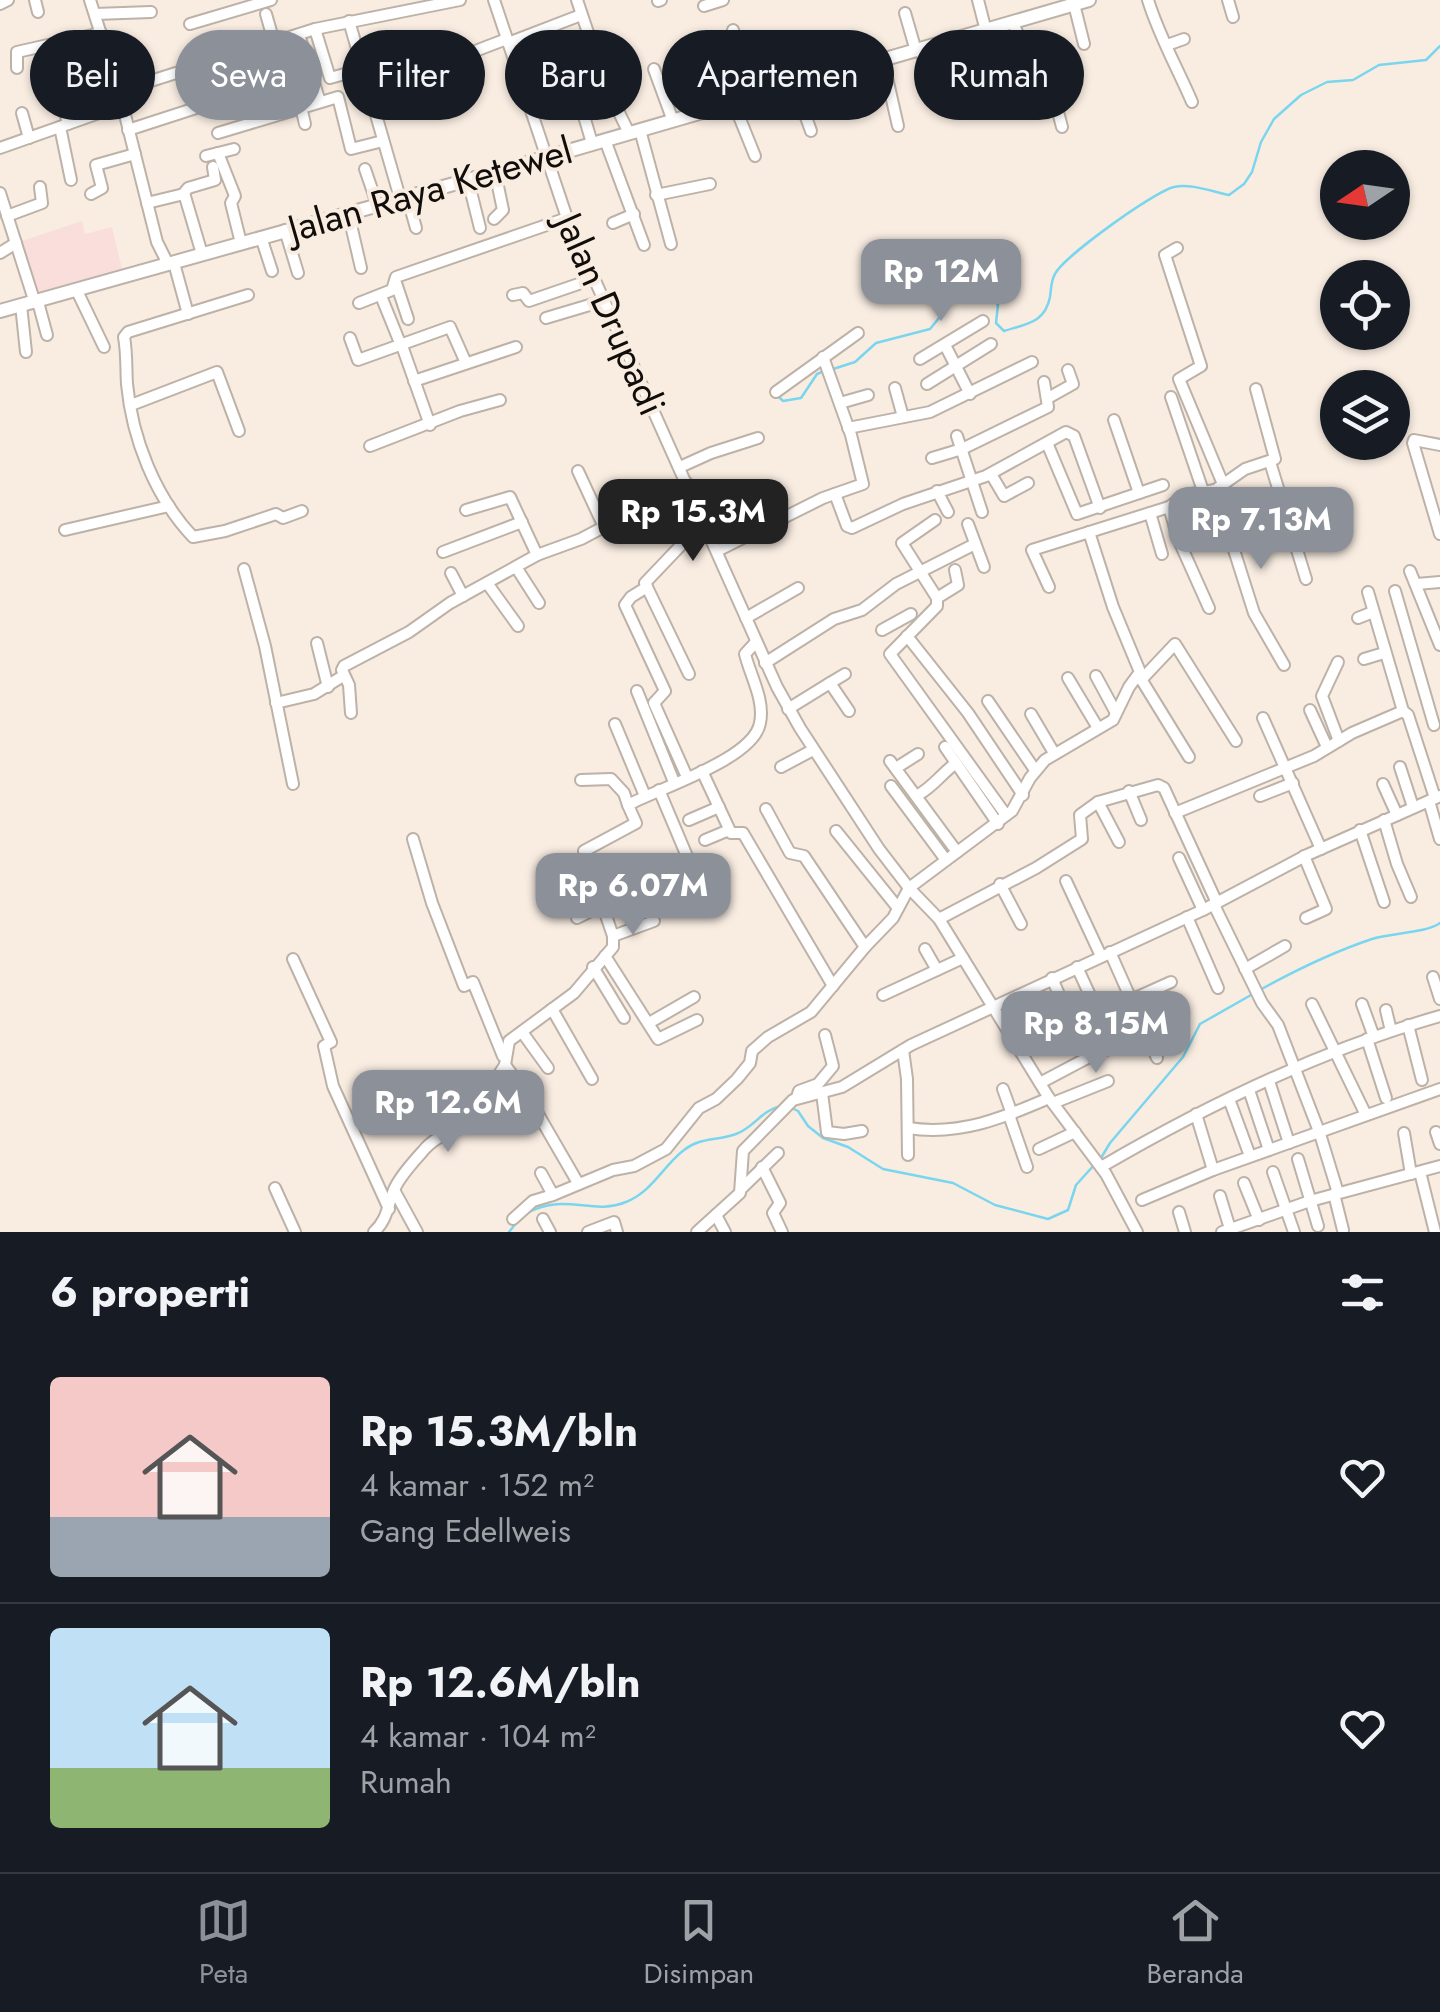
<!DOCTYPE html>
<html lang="id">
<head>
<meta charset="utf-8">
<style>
  body { margin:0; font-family:Jost,sans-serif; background:#20242c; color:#f1f3f6; height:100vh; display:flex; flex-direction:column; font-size:38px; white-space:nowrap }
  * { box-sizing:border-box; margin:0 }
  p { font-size:32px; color:#9ea1a6 }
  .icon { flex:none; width:55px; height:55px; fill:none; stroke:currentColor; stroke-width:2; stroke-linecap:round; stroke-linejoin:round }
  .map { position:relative; height:1232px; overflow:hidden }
  .side { display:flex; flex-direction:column; background:#171b24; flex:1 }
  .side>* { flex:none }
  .banner { position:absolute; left:30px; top:30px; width:1380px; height:90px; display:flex; gap:20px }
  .needle { width:65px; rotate:257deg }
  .tools { position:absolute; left:1320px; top:150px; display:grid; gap:20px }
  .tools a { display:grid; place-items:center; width:90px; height:90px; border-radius:50%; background:#171b24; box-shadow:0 2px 8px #0004; font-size:50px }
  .price { position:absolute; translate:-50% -85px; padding:0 22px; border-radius:20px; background:#8c9099; color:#fff; font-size:32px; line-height:65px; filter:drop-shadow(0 2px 5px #0008) }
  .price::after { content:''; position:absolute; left:50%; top:60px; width:30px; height:22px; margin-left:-15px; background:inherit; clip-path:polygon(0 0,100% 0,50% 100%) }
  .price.current { background:#222; color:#fff }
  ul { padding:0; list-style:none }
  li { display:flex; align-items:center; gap:30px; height:250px; padding:0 50px }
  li+li { border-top:2px solid #363941 }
  li span { display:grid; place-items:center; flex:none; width:280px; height:200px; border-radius:10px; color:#555 }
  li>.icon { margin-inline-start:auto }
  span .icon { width:120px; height:120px; fill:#fffc; stroke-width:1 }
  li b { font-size:42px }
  h2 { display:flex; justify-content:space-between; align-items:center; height:120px; padding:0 50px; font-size:42px }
  .chip { padding:0 35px; border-radius:45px; background:#171b24; box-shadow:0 2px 8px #0004; font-size:35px; line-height:90px }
  .chip.current { background:#8c9099; color:#fff }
  .dock { display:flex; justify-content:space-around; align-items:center; height:140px; border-top:2px solid #363941; background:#171b24; font-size:28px; color:#9ea1a6 }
  .dock a { display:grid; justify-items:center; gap:5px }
  .dock .current { color:#8c9099 }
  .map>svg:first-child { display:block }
  .education { fill:#f9dedc }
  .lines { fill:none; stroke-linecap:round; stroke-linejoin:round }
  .stream { stroke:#7ad5ee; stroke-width:2.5 }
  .minor-casing { stroke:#bdb2a8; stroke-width:14 }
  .major-casing { stroke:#bdb2a8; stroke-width:16 }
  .minor { stroke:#fff; stroke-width:10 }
  .major { stroke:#fff; stroke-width:12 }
  .labels { text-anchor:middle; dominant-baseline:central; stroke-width:8; stroke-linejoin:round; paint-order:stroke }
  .street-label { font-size:38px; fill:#110d0a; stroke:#f9ede2 }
</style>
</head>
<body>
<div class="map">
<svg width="1440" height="1232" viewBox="0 0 1440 1232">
  <rect width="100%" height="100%" fill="#f9ede2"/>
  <!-- education -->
  <polygon class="education" points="82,221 85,234 112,227 123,273 36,296 19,242"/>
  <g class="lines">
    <!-- stream -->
    <g class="stream">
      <path d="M830,370L855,362L876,343L930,329L957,296L970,294L994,300L998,305L996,323L1004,331C1026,324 1045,323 1050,297C1051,290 1051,280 1055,274C1063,257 1155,191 1174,187C1191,183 1213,192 1229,195L1244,184L1252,172L1261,142L1274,119L1301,95L1327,82L1353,80L1379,65L1426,60L1440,46"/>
      <polyline points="779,397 783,401 801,398 817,374 822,372"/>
      <path d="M1258,991C1294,971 1333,952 1372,939C1391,933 1427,933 1440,923"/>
      <polyline points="790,1107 798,1111 808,1126 823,1138 848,1147 883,1169 953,1183 995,1205 1048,1219 1068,1210 1076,1185 1095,1164"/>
      <polyline points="1101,1158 1110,1143 1183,1057 1200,1024 1251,995"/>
      <path d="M527,1213C566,1192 592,1216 626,1202C652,1192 663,1166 684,1150C700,1137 718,1141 736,1134C754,1128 762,1109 782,1106"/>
      <polyline points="509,1232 517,1222"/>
    </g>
    <!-- minor casing -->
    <g class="minor-casing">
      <g id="minor">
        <polyline points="35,0 38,12"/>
        <polyline points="90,0 119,91 157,242 168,264"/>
        <polyline points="494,0 567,218 777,687 800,728 879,849 909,888 939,919 1049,1098 1106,1174 1137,1232"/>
        <polyline points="577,0 606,86 629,133"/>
        <polyline points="978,0 986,31"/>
        <path d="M1148,0C1159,36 1177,67 1192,102"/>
        <polyline points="1228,0 1233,17"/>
        <polyline points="658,1 661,0"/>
        <polyline points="0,4 8,0"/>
        <polyline points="1074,4 1084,44"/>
        <polyline points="704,6 723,0"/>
        <polyline points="905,13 916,51"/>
        <polyline points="95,14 151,12"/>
        <polyline points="266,14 274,42"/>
        <polyline points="349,21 400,198"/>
        <polyline points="1013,23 1046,97 1057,108 1062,127"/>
        <polyline points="190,24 271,0"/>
        <polyline points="315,29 330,78 363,69"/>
        <polyline points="733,30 739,55"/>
        <polyline points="299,35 320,102"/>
        <polyline points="964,37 984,94"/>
        <polyline points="866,42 872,64"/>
        <polyline points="508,43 581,15"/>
        <polyline points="1167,45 1184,39"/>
        <polyline points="262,46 278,92 312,82"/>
        <polyline points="44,47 45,74"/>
        <polyline points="920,50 935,88"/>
        <polyline points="244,51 252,82"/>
        <polyline points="462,55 470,86"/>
        <polyline points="220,59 233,100"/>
        <polyline points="883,60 898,126"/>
        <polyline points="17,68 17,52 101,33"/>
        <polyline points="654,69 673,121"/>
        <polyline points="795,87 811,131"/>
        <polyline points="119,91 315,29 460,0"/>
        <path d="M370,93C417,77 459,56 507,39"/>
        <polyline points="61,96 68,124"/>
        <polyline points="578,96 592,143"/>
        <polyline points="734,104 755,156"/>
        <polyline points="728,106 713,62 780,46"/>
        <polyline points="301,107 305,124"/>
        <polyline points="410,110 446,99 438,64"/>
        <polyline points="22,113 29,138"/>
        <polyline points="60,127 71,180"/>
        <polyline points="128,130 196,108 194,95"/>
        <polyline points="640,130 671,244"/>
        <polyline points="218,133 338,97 351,149 383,141"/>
        <polyline points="605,140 644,245"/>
        <polyline points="0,148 122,105"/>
        <polyline points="218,153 235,196 231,203 241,243"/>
        <polyline points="206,156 234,149"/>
        <polyline points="365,169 377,204"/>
        <polyline points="468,180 480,228"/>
        <polyline points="0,193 35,303"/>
        <polyline points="91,194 102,188 96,165 135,154"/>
        <polyline points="656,195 710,184"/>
        <polyline points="407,196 416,228"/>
        <polyline points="147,203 184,194"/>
        <polyline points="348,212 361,268"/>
        <polyline points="7,216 42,203 40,187"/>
        <polyline points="494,219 503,210 495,172"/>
        <polyline points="613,223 634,214"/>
        <polyline points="285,230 298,273"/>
        <polyline points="261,237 272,271"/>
        <polyline points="1177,248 1165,255 1201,366 1179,379 1223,484"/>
        <polyline points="0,253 16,243"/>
        <polyline points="202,254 184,193 188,188 215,180 213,167"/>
        <polyline points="174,263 188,314"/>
        <polyline points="396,283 408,319"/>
        <polyline points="77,291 104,347"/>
        <path d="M248,295L128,332L124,337C127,353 126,369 127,384C132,438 155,497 193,537L225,531L276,514L283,518L302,511"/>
        <polyline points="513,295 523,293 529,301 593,279"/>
        <polyline points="381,296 400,343"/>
        <polyline points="38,302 47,335"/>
        <polyline points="359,303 392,290 396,277 567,218"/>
        <polyline points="21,305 26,352"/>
        <polyline points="546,318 603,301"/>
        <polyline points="350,338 358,360 450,327 466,363"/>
        <polyline points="401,343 430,425"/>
        <polyline points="945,345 970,394"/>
        <polyline points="920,359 983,321"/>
        <polyline points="414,381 516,347"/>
        <polyline points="927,384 991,344"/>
        <polyline points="895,388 903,417"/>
        <polyline points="776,392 858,333"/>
        <polyline points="1171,397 1203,491"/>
        <polyline points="1048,398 1073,384 1068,370"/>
        <polyline points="840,403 868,395"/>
        <polyline points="131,405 217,372 239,431"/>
        <polyline points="1114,420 1139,493"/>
        <polyline points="848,428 930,412 1032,362"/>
        <polyline points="957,436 982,512"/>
        <polyline points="1047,443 1077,514 1163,485"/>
        <polyline points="1440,445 1414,440 1413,443 1440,534"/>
        <polyline points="370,446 460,411 500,400"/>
        <polyline points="932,458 962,449 1048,407 1044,382"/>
        <polyline points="1270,462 1306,579"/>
        <polyline points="680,467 711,453 758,438"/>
        <polyline points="578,471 604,527"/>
        <polyline points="991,474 1004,496 1028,483"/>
        <polyline points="1215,490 1254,613 1284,665"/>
        <polyline points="937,491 948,512"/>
        <polyline points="835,494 847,526 852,528 903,504 986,476 1066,432 1074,436 1100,508"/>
        <polyline points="1169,507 1179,541 1209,608"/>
        <polyline points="466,510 510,497 537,555"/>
        <polyline points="1150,513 1162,554"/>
        <polyline points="935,520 902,543 937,598 937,606 890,654 1006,815"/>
        <polyline points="968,524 984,567"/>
        <polyline points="65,530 169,506"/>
        <polyline points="717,551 823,498 863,484 851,435 823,357"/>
        <polyline points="443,552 522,522"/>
        <polyline points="516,567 539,603"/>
        <polyline points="244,569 265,646 293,784"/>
        <polyline points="1410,571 1440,645"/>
        <polyline points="451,573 463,596"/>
        <polyline points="487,583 518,626"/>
        <polyline points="1417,584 1440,582"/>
        <polyline points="647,587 631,597 625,605 665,691 654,703 687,777"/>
        <polyline points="1049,587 1032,550 1169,507 1185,495 1215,490 1245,469 1275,459 1256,389"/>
        <polyline points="1395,591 1434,725"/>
        <polyline points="1368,592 1403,711 1408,715 1435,798"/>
        <polyline points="937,598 958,585 955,570"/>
        <polyline points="746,618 798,588"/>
        <polyline points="1358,618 1373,612"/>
        <polyline points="882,630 911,614"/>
        <polyline points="907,636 968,713 1023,795"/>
        <polyline points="317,643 328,687"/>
        <polyline points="1364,659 1384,653"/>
        <polyline points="1338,662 1322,696 1339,741"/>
        <polyline points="765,663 834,619 862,610 896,584 975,544"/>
        <polyline points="689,674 645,583 705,520"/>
        <polyline points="1096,676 1116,713"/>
        <polyline points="1068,678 1098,728"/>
        <polyline points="1141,679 1189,757"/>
        <polyline points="1141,680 1175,644 1236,741"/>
        <polyline points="830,683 845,674"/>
        <polyline points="637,691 674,782"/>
        <polyline points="988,701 1035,770"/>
        <polyline points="276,703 314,694 343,676"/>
        <polyline points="788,709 830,683 849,711"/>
        <polyline points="1310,710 1327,747"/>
        <polyline points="351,713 349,685 342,670 344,666 409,632 450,603 537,555 581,539 687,483"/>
        <polyline points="1031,714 1054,753"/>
        <polyline points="1263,718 1321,849"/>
        <polyline points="615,724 645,796"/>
        <polyline points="945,747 998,824"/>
        <polyline points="890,761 957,852"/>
        <polyline points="781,767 813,750"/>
        <polyline points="1400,767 1413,807"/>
        <polyline points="896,768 918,754"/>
        <polyline points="702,771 731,833 743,833 833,986"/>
        <polyline points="581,780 611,779 624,793 628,805"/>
        <polyline points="1383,784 1397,815"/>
        <polyline points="891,786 946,860"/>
        <polyline points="659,790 689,861"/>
        <polyline points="1129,791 1141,820"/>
        <path d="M918,795C934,786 941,774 956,763"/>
        <polyline points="1260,796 1293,783"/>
        <polyline points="1429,801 1440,839"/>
        <polyline points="1098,802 1119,842"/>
        <polyline points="1175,813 1314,756 1352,733 1403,711"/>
        <polyline points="689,820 719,807"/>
        <polyline points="1384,820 1397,864 1411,897"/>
        <polyline points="1360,830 1384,902"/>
        <polyline points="836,831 898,908"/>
        <polyline points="413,839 432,903 464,986 473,982 503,1056"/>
        <polyline points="705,840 729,830"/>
        <polyline points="1304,856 1326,909 1306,918"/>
        <polyline points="1179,858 1203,910"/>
        <polyline points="1066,881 1101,956"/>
        <polyline points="1000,884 1021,924"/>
        <polyline points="567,889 593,877"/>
        <polyline points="1214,905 1262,1003 1278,1025 1320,1134 1338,1193"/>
        <polyline points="604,908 644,894"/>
        <polyline points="1187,917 1218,988"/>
        <polyline points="577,918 603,905"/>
        <polyline points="939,919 1036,868 1082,839 1080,815 1098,802 1158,785 1164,788 1217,903"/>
        <polyline points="613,936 654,921"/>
        <polyline points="865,947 893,918 909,888 1012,811 1030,778 1045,760 1113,720 1129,687 1140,672 1113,607 1089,532"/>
        <polyline points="925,949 937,970"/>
        <polyline points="1110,952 1157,1058"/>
        <polyline points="605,956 658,1039 697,1020"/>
        <polyline points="293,959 331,1042 324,1046 333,1086 389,1209"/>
        <polyline points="593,967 624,1018"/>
        <polyline points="1077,967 1099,1015"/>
        <polyline points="1245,969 1285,946"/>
        <polyline points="1433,977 1440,999"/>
        <polyline points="1052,978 1068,1016"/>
        <polyline points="883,995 963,958"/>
        <polyline points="1131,1000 1171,982"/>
        <polyline points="1312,1004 1366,1115"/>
        <polyline points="1362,1004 1374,1037"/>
        <polyline points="552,1009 592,1079"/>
        <polyline points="1386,1010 1391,1031"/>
        <polyline points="649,1023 694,997"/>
        <polyline points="1408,1025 1422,1080"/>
        <polyline points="522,1032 548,1068"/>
        <polyline points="1367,1039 1386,1098"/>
        <polyline points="903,1050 907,1079 908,1155"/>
        <polyline points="505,1065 527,1095 578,1183"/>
        <polyline points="1269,1081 1289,1143"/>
        <polyline points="1040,1083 1091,1056 1128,1041"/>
        <polyline points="1003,1089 1012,1114"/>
        <polyline points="1249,1090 1269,1150"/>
        <polyline points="822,1093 827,1132 844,1134 862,1131"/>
        <polyline points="797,1097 799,1091 818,1084 833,1066 825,1035"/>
        <polyline points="1229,1099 1250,1156"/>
        <polyline points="1053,1103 1108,1081"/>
        <polyline points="1196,1114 1213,1170"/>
        <polyline points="1009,1115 1027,1167"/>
        <path d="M908,1128C960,1136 1003,1118 1049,1098"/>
        <polyline points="1436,1132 1440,1144"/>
        <polyline points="1404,1133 1411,1174"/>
        <polyline points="1039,1149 1075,1132"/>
        <polyline points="1298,1159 1318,1226"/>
        <polyline points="762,1167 780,1203 773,1213 782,1232"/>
        <path d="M1101,1167C1207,1105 1321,1050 1440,1016"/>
        <polyline points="1273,1172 1294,1232"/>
        <polyline points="1420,1172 1435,1232"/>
        <polyline points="541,1173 553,1195 613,1170 634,1166 666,1149 699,1108 716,1099 737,1079 750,1063 752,1051 768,1037 811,1012 865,947 804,856 790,853 766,809"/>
        <polyline points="1244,1183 1259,1220"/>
        <polyline points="275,1188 295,1232"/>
        <polyline points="742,1188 778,1153"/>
        <polyline points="394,1190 417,1232"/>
        <polyline points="1334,1194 1343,1230"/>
        <polyline points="1220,1196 1231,1232"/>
        <polyline points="1142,1200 1213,1170 1440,1089"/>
        <polyline points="1179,1212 1185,1232"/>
        <polyline points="716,1215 725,1232"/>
        <polyline points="513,1219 533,1201 553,1195"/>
        <polyline points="543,1219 550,1232"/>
        <path d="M374,1232C388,1219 387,1206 394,1190C399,1177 414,1161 423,1151C439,1131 466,1129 485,1114L494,1082L505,1065L509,1041L574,993L613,947V936L584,851L636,823L628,805C659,788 754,759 760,723C765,700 750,675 745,654L756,642"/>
        <polyline points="588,1232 614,1222 617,1232"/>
        <polyline points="697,1232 740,1193 743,1151 793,1100 842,1087 911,1045 1203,910 1307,855 1440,796"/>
        <polyline points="1222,1232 1310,1201 1440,1166"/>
      </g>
    </g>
    <!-- major casing -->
    <g class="major-casing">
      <polyline id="major" points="0,311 468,180 1089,0"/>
    </g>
    <!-- minor -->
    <use href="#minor" class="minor"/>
    <!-- major -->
    <use href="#major" class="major"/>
  </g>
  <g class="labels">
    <!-- street labels -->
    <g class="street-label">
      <text transform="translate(430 189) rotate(-16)">Jalan Raya Ketewel</text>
      <text transform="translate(611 314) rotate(66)">Jalan Drupadi</text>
    </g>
  </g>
</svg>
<div class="tools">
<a><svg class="needle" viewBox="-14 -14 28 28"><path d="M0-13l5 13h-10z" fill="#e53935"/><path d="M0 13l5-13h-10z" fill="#9ea1a6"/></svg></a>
<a><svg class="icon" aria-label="locate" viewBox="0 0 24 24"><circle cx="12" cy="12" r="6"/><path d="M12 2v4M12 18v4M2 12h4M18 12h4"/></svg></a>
<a><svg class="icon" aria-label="layers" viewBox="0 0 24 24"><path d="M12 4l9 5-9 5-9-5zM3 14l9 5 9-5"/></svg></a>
</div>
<b class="price" style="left:941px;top:324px">Rp 12M</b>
<b class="price current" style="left:693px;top:564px">Rp 15.3M</b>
<b class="price" style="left:1261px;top:572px">Rp 7.13M</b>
<b class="price" style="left:633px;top:938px">Rp 6.07M</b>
<b class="price" style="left:1096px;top:1076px">Rp 8.15M</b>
<b class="price" style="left:448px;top:1155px">Rp 12.6M</b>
<div class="banner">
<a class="chip">Beli</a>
<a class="chip current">Sewa</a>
<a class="chip">Filter</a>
<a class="chip">Baru</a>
<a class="chip">Apartemen</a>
<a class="chip">Rumah</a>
</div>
</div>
<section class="side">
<h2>6 properti<svg class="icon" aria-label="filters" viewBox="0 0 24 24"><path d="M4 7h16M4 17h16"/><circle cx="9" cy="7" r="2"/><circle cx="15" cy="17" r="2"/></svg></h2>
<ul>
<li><span style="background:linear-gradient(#f6c9c9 70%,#9aa5b1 0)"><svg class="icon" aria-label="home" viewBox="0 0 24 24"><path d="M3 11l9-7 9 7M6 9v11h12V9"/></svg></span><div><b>Rp 15.3M/bln</b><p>4 kamar · 152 m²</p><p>Gang Edellweis</p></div><svg class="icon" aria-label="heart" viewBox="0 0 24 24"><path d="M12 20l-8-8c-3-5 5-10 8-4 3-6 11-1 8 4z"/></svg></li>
<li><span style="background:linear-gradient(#bfe0f5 70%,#8fb573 0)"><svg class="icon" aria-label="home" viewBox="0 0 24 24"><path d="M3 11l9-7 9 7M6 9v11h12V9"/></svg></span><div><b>Rp 12.6M/bln</b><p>4 kamar · 104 m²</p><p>Rumah</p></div><svg class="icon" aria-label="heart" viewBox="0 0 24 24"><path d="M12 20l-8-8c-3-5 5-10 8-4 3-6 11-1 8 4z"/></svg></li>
</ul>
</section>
<nav class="dock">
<a class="current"><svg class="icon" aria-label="map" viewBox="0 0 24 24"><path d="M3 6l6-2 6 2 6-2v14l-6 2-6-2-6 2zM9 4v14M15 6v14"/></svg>Peta</a>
<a><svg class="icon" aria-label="saved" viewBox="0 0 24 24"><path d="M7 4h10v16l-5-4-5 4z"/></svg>Disimpan</a>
<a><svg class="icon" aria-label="home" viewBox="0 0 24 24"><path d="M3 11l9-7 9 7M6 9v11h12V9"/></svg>Beranda</a>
</nav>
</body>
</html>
